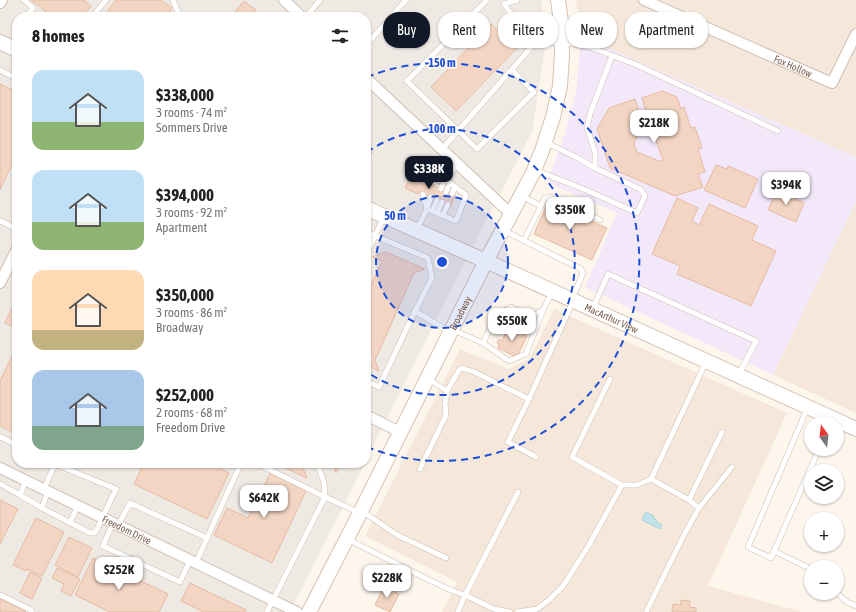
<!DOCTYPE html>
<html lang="en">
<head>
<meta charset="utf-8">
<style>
  body { margin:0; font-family:"Asap Condensed",sans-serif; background:#f6f6f6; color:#222; height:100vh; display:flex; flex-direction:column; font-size:15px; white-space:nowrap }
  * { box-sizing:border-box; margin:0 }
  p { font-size:13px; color:#767676 }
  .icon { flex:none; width:22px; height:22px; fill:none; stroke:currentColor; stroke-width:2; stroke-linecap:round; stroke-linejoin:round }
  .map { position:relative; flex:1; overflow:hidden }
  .sheet { position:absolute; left:12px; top:12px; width:359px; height:456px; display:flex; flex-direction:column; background:#fff; border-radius:16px; box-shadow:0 1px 3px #0004 }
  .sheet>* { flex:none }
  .guide { position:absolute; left:383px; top:12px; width:380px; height:36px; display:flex; gap:8px }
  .needle { width:26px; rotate:345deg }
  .tools { position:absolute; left:804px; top:416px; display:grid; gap:8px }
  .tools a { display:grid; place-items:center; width:40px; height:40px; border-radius:50%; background:#fff; box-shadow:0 1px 3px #0004; font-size:20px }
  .price { position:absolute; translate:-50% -34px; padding:0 9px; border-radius:8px; background:#fff; color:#222; font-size:13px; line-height:26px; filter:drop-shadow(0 1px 2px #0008) }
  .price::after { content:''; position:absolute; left:50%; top:24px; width:12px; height:9px; margin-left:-6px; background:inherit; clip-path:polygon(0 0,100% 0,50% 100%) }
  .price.on { background:#111827; color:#fff }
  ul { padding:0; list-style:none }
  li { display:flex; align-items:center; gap:12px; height:100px; padding:0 20px }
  li span { display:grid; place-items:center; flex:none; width:112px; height:80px; border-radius:12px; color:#555 }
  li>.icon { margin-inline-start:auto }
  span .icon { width:48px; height:48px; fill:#fffc; stroke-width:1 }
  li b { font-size:17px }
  h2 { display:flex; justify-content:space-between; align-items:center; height:48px; padding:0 20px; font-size:17px }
  .pill { padding:0 14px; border-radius:16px; background:#fff; box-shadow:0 1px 3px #0004; font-size:14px; line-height:36px }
  .pill.on { background:#111827; color:#fff }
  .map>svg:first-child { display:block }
  .residential { fill:#f5e8da }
  .industrial { fill:#efe9e4 }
  .education { fill:#f3e8fa }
  .water { fill:#bfe3e8; stroke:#a5d3da }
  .building { fill:#f3d5c3; stroke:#e6bba3; fill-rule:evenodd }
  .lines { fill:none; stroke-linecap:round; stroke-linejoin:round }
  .lane-casing { stroke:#d1beb0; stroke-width:6 }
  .street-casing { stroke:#d1beb0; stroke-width:12 }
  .secondary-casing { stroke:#d6c0b0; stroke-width:16 }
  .lane { stroke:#fff; stroke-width:5 }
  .street { stroke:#fff; stroke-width:10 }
  .secondary { stroke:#fff; stroke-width:14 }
  .ring { fill:none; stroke:#1d4ed8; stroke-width:2; stroke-dasharray:7 5 }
  .labels { text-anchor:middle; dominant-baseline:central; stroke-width:3.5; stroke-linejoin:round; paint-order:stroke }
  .street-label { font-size:10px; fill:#7a5c4d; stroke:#fffaf3 }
  .centre { fill:#1d4ed8; stroke:#fffaf3; stroke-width:2 }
  .ring-label { font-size:12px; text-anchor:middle; font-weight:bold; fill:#1d4ed8; stroke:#fffaf3; stroke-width:3.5; stroke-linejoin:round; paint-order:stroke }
</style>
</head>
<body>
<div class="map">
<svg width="856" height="612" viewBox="0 0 856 612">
  <rect width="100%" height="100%" fill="#fdf6ec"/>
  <!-- residential -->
  <g class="residential">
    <polygon points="576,0 856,0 856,157 581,36"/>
    <polygon points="856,201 856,413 773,375"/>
    <polygon points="554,309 787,413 708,586 802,612 442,612 457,582 365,536 460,349 509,369 530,358"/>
  </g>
  <!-- industrial -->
  <polygon class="industrial" points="0,0 541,0 547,35 532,132 487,219 366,460 366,17 17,17 17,463 365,463 290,612 0,612"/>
  <!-- education -->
  <polygon class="education" points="581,36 856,157 856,201 773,375 585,287 617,213 547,182 562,143 576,94"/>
  <!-- water -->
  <polygon class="water" points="646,512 654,516 653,518 657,520 656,522 662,525 660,529 642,520"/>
  <!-- building -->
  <g class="building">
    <polygon points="31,0 84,0 91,6 83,17 53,17"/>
    <polygon points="116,0 161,0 172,8 165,17 103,17"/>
    <polygon points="244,1 256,10 252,15 253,16 252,17 237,17 233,14"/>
    <polygon points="491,24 517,48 456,111 431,87"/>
    <polygon points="0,84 17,92 17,154 0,190"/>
    <path d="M662,91L677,97L681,109L684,107L691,128L695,127L702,148L698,149L705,172L698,174L703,187L675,196L610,168L597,129L609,108L635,99L641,117L647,115L642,98ZM650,124L663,160L659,161L637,152L634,144L641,127Z"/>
    <polygon points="366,149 372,152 366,163"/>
    <polygon points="716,165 727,169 728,166 758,179 745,208 704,190"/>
    <polygon points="412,173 425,179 424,182 455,195 451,206 419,192 418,194 405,188"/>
    <polygon points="777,190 804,203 796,222 768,210"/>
    <polygon points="677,198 698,208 692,221 699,225 709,204 758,226 752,240 776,251 751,306 677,274 680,266 652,254"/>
    <polygon points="548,202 607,228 592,260 534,234"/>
    <polygon points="386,252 425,269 414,273 375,360 379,371 366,365 366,297 382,261 372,257"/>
    <polygon points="17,297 17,329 5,323"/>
    <polygon points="508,327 527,336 518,355 515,355 514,356 498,348 499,345 497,343 499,339 502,341"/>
    <polygon points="17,346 17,434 0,426 0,381"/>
    <polygon points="144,463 209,463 229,473 207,519 134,484"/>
    <polygon points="275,463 301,463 307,478"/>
    <polygon points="333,463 341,463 336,473"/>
    <polygon points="271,472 307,489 272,563 214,535 227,508 248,518"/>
    <polygon points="0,500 18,509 0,544"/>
    <polygon points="36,518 64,532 42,576 27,569 26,571 13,565"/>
    <polygon points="69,537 92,548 78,577 55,565"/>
    <polygon points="93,558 168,594 159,612 110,612 75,595"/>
    <polygon points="57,568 80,579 71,596 61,591 64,584 52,578"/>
    <polygon points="30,572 42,578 32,599 20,593"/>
    <polygon points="190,583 246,610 245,612 201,612 202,611 181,601"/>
    <polygon points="384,586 399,594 390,612 375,605"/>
    <polygon points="0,599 26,611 25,612 0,612"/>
    <polygon points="681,600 690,601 689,607 696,608 696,612 672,612 673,604 681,605"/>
  </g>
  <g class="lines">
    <!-- lane casing -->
    <g class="lane-casing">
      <g id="lane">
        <polyline points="24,0 33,8 27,16 27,17"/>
        <polyline points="173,0 180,17"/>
        <polyline points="487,0 407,81 477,149 534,92 512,70"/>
        <polyline points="517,0 504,4 534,44"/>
        <polyline points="92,17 106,0"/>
        <polyline points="306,17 320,0"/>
        <polyline points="366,45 406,0"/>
        <polyline points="0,70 17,79"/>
        <polyline points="442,149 534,44 562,42 590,47 637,65 778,131"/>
        <polyline points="595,168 595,152 587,128 590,114 612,56"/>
        <polyline points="535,170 586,190 637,213 645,196 640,189 595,168 576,157 545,142"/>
        <polyline points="428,183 445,179"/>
        <polyline points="17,186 17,187"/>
        <polyline points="441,189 445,179"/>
        <polyline points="446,192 450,183"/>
        <polyline points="423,194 427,209"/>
        <polyline points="452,194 455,187"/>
        <polyline points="522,196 541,206"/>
        <polyline points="427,208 431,197"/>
        <polyline points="432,211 437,200"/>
        <polyline points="437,213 442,202"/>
        <polyline points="443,215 448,204"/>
        <polyline points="0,221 17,229"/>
        <polyline points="417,229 427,209 456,221 466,195 445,179 458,164"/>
        <polyline points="503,230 581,269 583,273 572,299"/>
        <polyline points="366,232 428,258 432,278 415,311 450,332"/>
        <polyline points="524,240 545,198 552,197 600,220"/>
        <polyline points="366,255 384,217"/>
        <polyline points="593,308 608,274 756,341 739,374"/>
        <polyline points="453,330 483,343 495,318 511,307 530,317 543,310 552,292"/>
        <polyline points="483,343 509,361 526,354 543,310"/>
        <polyline points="610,379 572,457 622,485 637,485 651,479 689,500 699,508 685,533 646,612"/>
        <polyline points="366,381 379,387 415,311"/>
        <polyline points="447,391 459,370 462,368 474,372 529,399 508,442 536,457"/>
        <polyline points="529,399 573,301"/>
        <polyline points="807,409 748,547 771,558 819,449"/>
        <polyline points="0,437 17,445"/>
        <polyline points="256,463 325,497 360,513"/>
        <polyline points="420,469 446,415 445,404 447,391 428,379"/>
        <polyline points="651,479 706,362"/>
        <polyline points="0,484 20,495 26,480"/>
        <polyline points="44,489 55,464 53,463"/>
        <polyline points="48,491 42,508 90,533 94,533 96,531 116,489 55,464"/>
        <polyline points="20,495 42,508"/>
        <polyline points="689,500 722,432"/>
        <polyline points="699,508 732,467"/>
        <polyline points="362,511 397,535 446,558"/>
        <polyline points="70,523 78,505"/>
        <polyline points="113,523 103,546 180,582 190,560"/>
        <polyline points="118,525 130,503 207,538 196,563"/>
        <polyline points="207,538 241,463"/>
        <polyline points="347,539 429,580 453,591 465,595 494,609 510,612"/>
        <polyline points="774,551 811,569"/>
        <polyline points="837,593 847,602 856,606"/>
        <polyline points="0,595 31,610 32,612"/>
        <polyline points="267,612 325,497 324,482 317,463"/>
        <polyline points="458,612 465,595 518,492"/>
        <polyline points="517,612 537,609 549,600 563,586 589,545 622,485"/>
      </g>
    </g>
    <!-- street casing -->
    <g class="street-casing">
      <g id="street">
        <polyline points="284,0 302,17"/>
        <path id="s1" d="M644,0L832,83L856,34"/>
        <polyline points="0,3 2,0"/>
        <polyline points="366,78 511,214"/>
        <polyline points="0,283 17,249"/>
        <polyline points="366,415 400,432"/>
        <path id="s2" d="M0,468L297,612"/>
      </g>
    </g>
    <!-- secondary casing -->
    <g class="secondary-casing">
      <g id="secondary">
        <polyline points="0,42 17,50"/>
        <path id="s3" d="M366,208L506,270L856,429"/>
        <path id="s4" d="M309,612L360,513L486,261L533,173L543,148L553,117L560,86L562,54L561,22L558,0"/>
      </g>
    </g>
    <!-- lane -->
    <use href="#lane" class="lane"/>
    <!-- street -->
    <use href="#street" class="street"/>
    <!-- secondary -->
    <use href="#secondary" class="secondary"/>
  </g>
  <!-- distance rings -->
  <circle cx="442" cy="262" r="66" fill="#1d4ed8" fill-opacity=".12"/>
  <g class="ring">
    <circle cx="442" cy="262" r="66"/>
    <path d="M367 152A133 133 0 1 1 367 372"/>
    <path d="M367 77A199 199 0 1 1 367 447"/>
  </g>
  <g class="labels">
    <!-- street labels -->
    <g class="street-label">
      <text stroke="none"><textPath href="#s1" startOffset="163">Fox Hollow</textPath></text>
      <text stroke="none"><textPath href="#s4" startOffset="335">Broadway</textPath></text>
      <text stroke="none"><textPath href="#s3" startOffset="269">MacArthur View</textPath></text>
      <text stroke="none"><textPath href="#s2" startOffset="141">Freedom Drive</textPath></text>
    </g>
  </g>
  <circle cx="442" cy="262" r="6" class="centre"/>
  <g class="ring-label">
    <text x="442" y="67">150 m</text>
    <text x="442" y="133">100 m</text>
    <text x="395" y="220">50 m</text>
  </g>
</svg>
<div class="tools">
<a><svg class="needle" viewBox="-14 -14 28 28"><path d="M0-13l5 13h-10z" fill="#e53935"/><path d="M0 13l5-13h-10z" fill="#767676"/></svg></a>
<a><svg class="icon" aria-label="layers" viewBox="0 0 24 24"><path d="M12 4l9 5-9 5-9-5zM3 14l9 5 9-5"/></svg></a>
<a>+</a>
<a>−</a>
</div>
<b class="price" style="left:654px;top:144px">$218K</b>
<b class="price on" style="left:429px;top:190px">$338K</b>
<b class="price" style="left:786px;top:206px">$394K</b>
<b class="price" style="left:570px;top:231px">$350K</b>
<b class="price" style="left:512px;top:342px">$550K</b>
<b class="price" style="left:264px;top:519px">$642K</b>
<b class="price" style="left:119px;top:591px">$252K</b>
<b class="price" style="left:387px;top:599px">$228K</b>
<div class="guide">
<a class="pill on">Buy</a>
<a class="pill">Rent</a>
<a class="pill">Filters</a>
<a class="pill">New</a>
<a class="pill">Apartment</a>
</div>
<section class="sheet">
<h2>8 homes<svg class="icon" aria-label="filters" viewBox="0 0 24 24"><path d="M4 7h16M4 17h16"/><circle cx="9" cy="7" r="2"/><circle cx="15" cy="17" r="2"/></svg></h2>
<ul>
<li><span style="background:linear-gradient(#bfe0f5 65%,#8fb573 0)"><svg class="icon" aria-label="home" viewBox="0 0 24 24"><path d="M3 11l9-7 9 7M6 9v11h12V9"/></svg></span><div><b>$338,000</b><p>3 rooms · 74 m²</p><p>Sommers Drive</p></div></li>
<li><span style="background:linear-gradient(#bfe0f5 65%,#8fb573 0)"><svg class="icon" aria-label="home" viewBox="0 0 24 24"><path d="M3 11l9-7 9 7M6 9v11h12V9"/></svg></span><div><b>$394,000</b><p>3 rooms · 92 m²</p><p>Apartment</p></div></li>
<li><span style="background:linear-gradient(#ffd9b3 75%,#c2b280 0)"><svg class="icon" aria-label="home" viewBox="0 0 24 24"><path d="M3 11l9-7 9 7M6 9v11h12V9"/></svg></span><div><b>$350,000</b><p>3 rooms · 86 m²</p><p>Broadway</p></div></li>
<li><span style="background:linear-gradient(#a9c7e8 70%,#7fa58c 0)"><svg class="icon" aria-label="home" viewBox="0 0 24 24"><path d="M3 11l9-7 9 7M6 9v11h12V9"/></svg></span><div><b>$252,000</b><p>2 rooms · 68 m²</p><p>Freedom Drive</p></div></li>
</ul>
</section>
</div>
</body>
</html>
